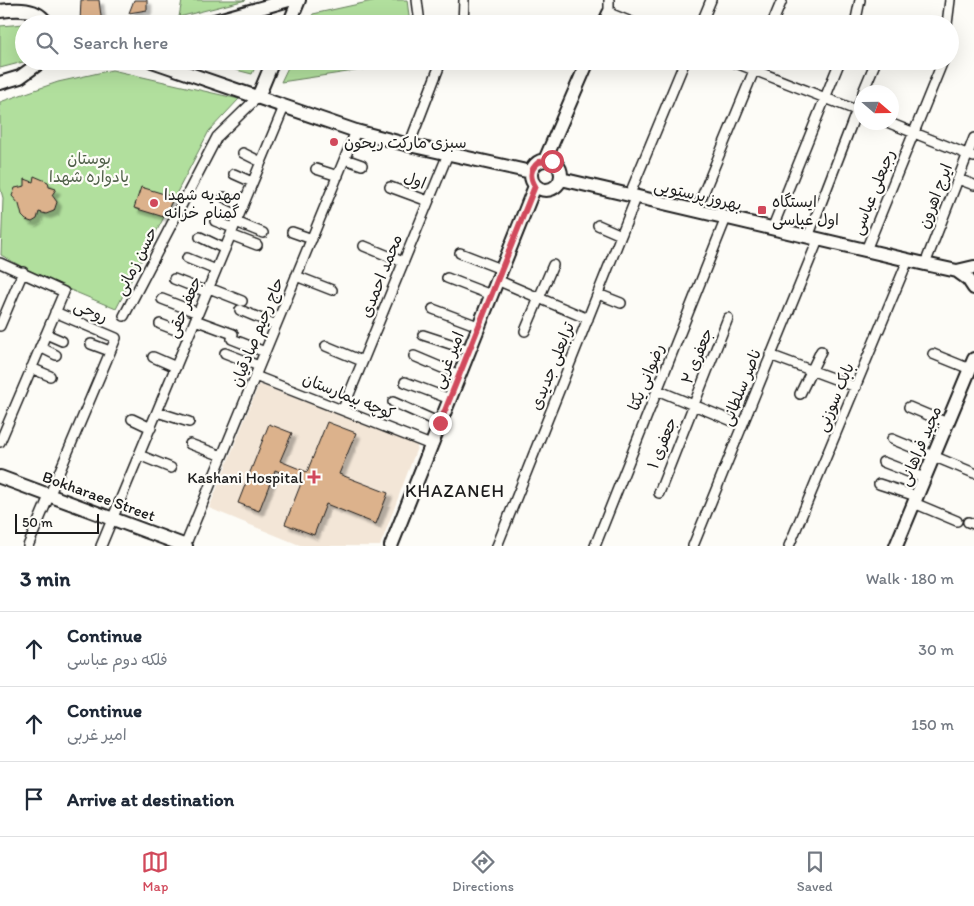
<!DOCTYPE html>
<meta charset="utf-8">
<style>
:root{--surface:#fff;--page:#f2f2f3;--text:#1f2937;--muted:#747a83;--line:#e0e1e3;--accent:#d1495b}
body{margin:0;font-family:Itim,"Playpen Sans Arabic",sans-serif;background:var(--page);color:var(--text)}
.compass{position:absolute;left:854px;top:85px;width:45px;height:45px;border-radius:50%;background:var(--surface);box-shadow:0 5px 20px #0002;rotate:110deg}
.scale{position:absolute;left:15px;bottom:12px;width:84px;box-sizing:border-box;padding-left:5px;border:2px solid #1c1c1c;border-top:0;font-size:14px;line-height:18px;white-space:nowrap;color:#1c1c1c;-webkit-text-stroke:4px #fdfcf7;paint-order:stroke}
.stop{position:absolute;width:15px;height:15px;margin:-11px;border:4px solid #d1495b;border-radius:50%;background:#fff}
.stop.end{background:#d1495b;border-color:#fff;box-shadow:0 1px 5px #0008}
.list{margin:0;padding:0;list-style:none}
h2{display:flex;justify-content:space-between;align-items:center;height:65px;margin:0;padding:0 20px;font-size:21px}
h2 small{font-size:16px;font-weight:400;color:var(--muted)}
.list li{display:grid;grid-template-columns:32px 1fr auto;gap:15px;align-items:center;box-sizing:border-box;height:75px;padding:0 20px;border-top:1px solid var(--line)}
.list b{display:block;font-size:19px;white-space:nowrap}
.list p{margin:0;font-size:16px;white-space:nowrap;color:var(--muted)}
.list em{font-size:16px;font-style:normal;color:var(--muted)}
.icon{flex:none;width:28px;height:28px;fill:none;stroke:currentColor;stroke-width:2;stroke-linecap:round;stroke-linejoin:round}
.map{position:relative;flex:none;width:974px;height:546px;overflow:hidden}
.search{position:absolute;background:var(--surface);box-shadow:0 5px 20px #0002;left:15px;right:15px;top:15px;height:55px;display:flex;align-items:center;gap:12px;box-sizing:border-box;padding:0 18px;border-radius:28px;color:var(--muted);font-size:19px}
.sheet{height:290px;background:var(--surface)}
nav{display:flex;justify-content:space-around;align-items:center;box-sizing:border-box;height:70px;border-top:1px solid var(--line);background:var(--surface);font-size:14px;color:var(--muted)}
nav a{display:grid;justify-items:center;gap:2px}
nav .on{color:var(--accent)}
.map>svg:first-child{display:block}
.built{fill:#f3e6d7}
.green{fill:#b1df9d;stroke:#667e5c}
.building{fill:#dcb28c;stroke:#1c1c1c;filter:url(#shadow)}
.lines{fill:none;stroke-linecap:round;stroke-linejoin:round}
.street-casing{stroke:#1c1c1c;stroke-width:12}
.secondary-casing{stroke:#1c1c1c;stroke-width:16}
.street{stroke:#fdfcf7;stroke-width:9}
.secondary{stroke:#fdfcf7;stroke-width:12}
.route{stroke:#d1495b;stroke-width:6}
.poi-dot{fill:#d1495b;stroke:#fdfcf7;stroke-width:2}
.labels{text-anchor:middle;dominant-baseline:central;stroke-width:4.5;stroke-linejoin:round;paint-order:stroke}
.poi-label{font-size:16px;fill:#1c1c1c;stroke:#fdfcf7;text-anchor:start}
.park-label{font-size:16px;fill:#506049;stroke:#fdfcf7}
.street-label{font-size:16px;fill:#1c1c1c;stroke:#fdfcf7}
.neighbourhood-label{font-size:18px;letter-spacing:1px;fill:#1c1c1c;stroke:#fdfcf7}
</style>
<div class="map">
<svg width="974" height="546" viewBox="0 0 974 546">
<defs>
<filter id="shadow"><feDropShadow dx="4.5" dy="4.5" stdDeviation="1" flood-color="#0004"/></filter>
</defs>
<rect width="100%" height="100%" fill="#fdfcf7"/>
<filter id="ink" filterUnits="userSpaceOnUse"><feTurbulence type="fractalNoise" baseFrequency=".02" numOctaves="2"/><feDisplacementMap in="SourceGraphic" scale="10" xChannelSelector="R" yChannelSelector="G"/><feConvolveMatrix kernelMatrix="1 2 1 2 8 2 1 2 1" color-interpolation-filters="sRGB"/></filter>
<g filter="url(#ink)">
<path class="built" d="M259 384 418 445 380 546H302L209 508Z"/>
<path class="green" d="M182 0H246L179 17Z
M377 0H407L410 24H308L313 14Z
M24 24V61H27L0 68V26Z
M201 61H258L252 74Z
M291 61H414V62L281 82Z
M112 70 239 99 209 131 116 309 42 278 1 255 3 198 0 187V102L58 82Z"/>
<path class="building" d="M81 0H99L102 24 80 21Z
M134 0H147V10L129 13Z
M34 176 48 182 49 187 56 189 52 195 57 202 54 211 46 214 39 212 37 219 32 222 26 220 22 216 19 204 12 196 15 188 25 186V179L33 182Z
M141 187 174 197 164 217 134 208Z
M327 422 356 433 339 474 388 493 376 524 326 504 314 535 285 524 302 481 275 470 259 511 238 503 269 424 292 433 280 461 307 472Z"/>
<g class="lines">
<g class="street-casing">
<path id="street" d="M417 0 420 24
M609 0V13L636 24
M463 24 464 0
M701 24 711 0
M772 24 782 0
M855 24 860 0
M947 24 950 0
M425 61V62
M731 61 861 112
M863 92 876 61
M887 122 974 157
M409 145 441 62
M243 153 261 162
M345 159 362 165
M316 169 338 176
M234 174 252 182
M958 179 974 185
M390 187 428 201
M629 196 685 61
M224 197 243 206
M696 211 758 61
M215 221 233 228
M236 222 263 233
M598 225 621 235
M772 229 840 61
M292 232 312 239
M231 235 257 245
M200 237 225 249
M808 237 862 97
M364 246 403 262
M866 250 943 61
M460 253 501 269
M187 258 216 270
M0 263 64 292 0 442
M925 264 974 138
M296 276 332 290
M447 278 491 295
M174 279 207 292
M497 280 588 319
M209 288 242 301
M598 294 621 303
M162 299 198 313
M433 309 478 326
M240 310 276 325
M124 316 217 137 258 97
M195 320 233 334
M160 324 189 335
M0 326 23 272
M525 331 553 265
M46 334 62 341
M423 335 469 350
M232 339 265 352
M91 344 110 351
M326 346 362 361
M40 347 56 355
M225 353 259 366
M933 354 970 369
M770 355 856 387
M414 356 459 375
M153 357 176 367
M31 368 50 376
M255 376 431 445
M405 382 450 399
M657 390 742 425
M800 394 821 351
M393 402 440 423
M909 407 947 423
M343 409 448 154
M157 412 189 422
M132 419 151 428
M892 439 974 473
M190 444 222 456
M139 455 171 468
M883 462 924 478
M879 484 916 496
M659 493 728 318
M914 503 957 521
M968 522 974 524
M28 546 116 338 55 312
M101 546 284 107
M185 546 356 131
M497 546 636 198
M595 546 726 218
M693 546 818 240
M789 546 908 260"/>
</g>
<g class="secondary-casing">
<path id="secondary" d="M0 11C16 9 38 7 47 24
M204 24 289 0
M289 24 299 0
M604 24 609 13
M152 61 356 131 409 145 531 172
M0 83 20 77 42 61
M258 97 273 61
M531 175a15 15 0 1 1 30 0a15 15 0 1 1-30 0Z
M545 160 588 61
M561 179 925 264 957 271 974 267
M957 271 968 279 974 288
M0 477 186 546
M391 546 535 186
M896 546 974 359"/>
</g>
<use href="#street" class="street"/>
<use href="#secondary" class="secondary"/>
</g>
</g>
<g class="lines" filter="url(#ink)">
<path class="route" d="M440 423 535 186C529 176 530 169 539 162L552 161"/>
</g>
<g class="poi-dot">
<circle cx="334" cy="142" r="5"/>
<circle cx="154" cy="203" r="5"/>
<rect x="757" y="205" width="10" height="10" rx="2.5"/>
<path d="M311.5 469.5h5v5h5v5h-5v5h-5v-5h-5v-5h5z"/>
</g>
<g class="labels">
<g class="poi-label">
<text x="344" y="142">سبزی مارکت ریحون</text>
<text x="164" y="194">مهدیه شهدا<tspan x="164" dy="18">گمنام خزانه</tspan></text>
<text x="772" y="201">ایستگاه<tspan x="772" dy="18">اول عباسی</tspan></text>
<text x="303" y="477" text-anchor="end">Kashani Hospital</text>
</g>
<g class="park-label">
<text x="89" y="158">بوستان<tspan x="89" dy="18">یادواره شهدا</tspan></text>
</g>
<g class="street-label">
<text transform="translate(415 180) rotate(21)">اول</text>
<text transform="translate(873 192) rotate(-68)">رجبعلی عباسی</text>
<text transform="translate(698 195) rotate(13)">بهروز پرستویی</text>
<text transform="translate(935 196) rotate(-69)">ایرج اهرون</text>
<text transform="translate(136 261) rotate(-63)">حسن زمانی</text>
<text transform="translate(381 276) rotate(-68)">محمد احمدی</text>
<text transform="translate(184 307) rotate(-67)">جعفر حقی</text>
<text transform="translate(91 311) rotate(23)">روحی</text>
<text transform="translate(257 332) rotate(-68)">حاج رحیم صادقیان</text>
<text transform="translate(697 356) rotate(-68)">جعفری ۲</text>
<text transform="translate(448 360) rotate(-68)">امیر غربی</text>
<text transform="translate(552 366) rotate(-68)">ترابعلی جدیدی</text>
<text transform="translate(646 377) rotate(-68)">رضوانی یکتا</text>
<text transform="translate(741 387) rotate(-68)">ناصر سلطانی</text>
<text transform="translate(349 396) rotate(22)">کوچه بیمارستان</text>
<text transform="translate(835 397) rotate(-67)">بابک سوزنی</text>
<text transform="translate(662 443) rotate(-68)">جعفری ۱</text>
<text transform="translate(920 446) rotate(-67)">مجید فراهانی</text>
<text transform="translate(99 496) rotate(20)">Bokharaee Street</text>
</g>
<g class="neighbourhood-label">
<text x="455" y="491">KHAZANEH</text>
</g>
</g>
</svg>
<svg class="compass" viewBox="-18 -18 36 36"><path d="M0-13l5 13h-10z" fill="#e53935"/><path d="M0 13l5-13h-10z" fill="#747a83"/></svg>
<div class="scale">50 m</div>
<div class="stop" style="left:552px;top:161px"></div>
<div class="stop end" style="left:440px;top:423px"></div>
<div class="search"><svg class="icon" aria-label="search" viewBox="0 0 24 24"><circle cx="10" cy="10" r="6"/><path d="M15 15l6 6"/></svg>Search here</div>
</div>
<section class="sheet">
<h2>3 min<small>Walk · 180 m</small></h2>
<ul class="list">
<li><svg class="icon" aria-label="ahead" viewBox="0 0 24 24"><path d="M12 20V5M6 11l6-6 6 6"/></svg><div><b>Continue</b><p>فلکه دوم عباسی</p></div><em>30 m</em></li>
<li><svg class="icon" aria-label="ahead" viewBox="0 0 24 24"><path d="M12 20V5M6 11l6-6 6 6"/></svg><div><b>Continue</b><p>امیر غربی</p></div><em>150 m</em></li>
<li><svg class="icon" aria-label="arrive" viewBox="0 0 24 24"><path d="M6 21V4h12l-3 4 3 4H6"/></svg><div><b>Arrive at destination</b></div></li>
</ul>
</section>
<nav>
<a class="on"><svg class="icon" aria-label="map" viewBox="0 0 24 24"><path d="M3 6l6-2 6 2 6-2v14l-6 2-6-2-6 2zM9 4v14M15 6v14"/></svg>Map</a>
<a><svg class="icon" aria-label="directions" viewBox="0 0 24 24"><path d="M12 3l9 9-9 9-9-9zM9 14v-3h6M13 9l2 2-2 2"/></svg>Directions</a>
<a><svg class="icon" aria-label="saved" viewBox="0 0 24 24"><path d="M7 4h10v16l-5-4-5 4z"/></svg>Saved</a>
</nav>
